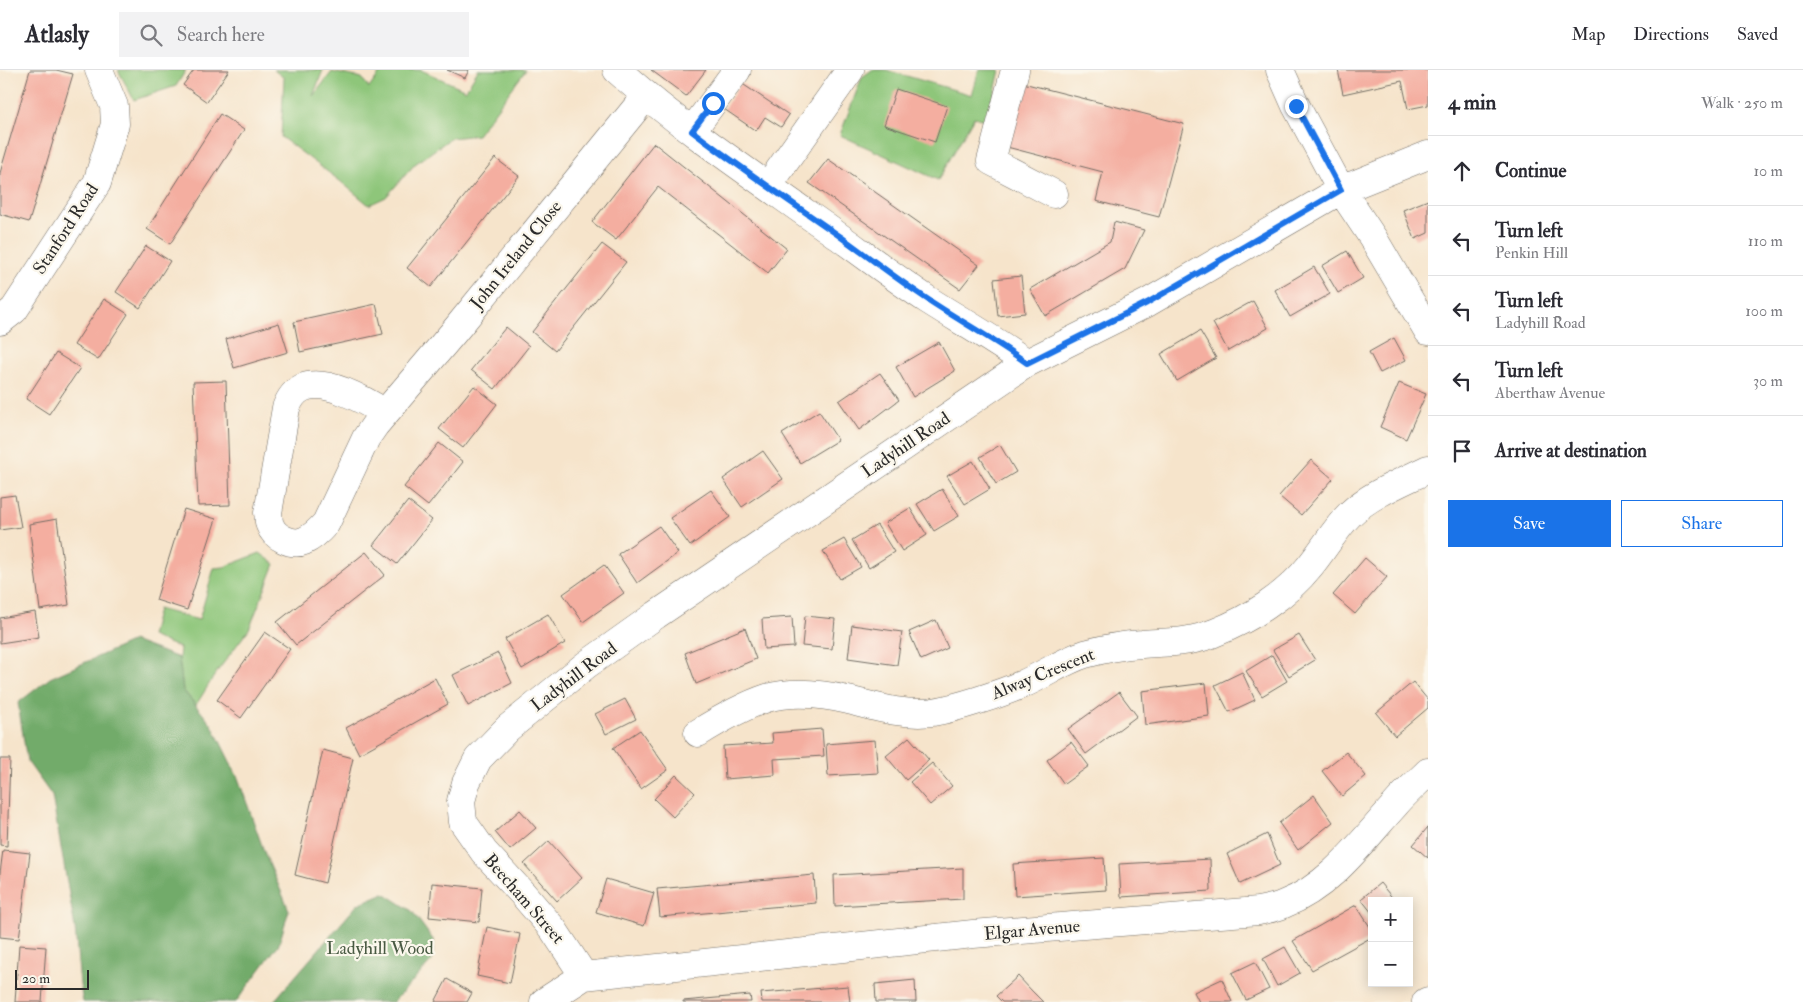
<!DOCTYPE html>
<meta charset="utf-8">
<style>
:root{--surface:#fff;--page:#f2f2f3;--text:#2b2b33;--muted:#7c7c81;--line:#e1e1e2;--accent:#1a73e8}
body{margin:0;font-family:"IM FELL Double Pica",serif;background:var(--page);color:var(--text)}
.controls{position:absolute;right:15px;bottom:15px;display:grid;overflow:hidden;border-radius:0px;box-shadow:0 2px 12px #0003}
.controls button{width:45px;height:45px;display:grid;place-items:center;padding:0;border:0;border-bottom:1px solid var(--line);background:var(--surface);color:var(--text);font:25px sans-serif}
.scale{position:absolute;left:15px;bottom:12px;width:74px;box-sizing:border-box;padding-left:5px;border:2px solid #2b2b2b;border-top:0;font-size:14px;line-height:18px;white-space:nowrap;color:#2b2b2b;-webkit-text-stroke:4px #fbf7ec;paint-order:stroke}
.stop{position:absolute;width:15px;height:15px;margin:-11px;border:4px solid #1a73e8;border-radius:50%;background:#fff}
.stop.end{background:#1a73e8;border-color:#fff;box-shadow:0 1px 5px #0008}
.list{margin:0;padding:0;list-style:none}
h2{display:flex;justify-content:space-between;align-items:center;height:65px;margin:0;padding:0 20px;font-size:21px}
h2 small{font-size:16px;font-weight:400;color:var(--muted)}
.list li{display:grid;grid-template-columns:32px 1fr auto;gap:15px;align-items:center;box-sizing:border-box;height:70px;padding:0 20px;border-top:1px solid var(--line)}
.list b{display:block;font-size:19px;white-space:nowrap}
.list p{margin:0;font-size:16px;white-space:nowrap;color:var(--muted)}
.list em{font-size:16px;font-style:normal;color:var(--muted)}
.actions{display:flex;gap:10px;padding:15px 20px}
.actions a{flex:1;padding:11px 0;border:1px solid var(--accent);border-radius:0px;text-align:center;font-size:18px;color:var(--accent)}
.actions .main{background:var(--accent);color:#fff}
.icon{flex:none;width:28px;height:28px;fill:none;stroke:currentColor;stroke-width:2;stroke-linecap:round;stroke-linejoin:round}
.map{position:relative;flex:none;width:1428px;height:932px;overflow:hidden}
header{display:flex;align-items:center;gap:30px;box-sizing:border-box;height:70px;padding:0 25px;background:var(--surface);border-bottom:1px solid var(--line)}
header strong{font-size:24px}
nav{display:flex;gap:28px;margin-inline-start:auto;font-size:18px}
.search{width:350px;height:45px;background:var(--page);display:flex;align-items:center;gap:12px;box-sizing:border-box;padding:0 18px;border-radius:0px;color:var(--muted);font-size:19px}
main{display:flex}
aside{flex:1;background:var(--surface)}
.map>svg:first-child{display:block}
.green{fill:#8ec67a;stroke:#5c7852}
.forest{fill:#72ab6a;stroke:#4e6b4a}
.building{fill:#f4aea0}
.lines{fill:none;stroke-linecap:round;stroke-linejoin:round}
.minor-casing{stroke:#726c63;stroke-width:29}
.minor{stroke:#fff;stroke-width:28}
.route{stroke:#1a73e8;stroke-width:6}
.labels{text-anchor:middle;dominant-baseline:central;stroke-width:4.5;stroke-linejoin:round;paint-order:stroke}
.street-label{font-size:18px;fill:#2b2b2b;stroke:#fbf7ec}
.park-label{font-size:18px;fill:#495a43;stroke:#fbf7ec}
</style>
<header>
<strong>Atlasly</strong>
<div class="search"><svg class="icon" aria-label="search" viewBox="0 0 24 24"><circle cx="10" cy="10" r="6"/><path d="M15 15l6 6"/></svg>Search here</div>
<nav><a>Map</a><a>Directions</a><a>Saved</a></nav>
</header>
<main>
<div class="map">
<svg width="1428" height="932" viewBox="0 0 1428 932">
<rect width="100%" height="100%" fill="#fbf7ec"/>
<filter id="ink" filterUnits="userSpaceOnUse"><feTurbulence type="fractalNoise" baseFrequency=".02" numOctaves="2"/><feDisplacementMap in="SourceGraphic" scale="10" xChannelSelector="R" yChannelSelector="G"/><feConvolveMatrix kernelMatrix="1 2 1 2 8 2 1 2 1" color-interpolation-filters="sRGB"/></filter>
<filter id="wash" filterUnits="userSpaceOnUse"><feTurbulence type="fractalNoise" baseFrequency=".0096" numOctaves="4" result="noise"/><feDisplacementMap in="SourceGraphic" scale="20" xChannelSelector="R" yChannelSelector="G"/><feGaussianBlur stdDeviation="1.12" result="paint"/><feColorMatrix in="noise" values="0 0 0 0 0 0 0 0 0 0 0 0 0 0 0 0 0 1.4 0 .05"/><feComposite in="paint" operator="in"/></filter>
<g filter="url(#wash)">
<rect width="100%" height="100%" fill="#f6e4cb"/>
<path class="green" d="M118 0H186L176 16 134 30Z
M274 0H323L313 26 332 2 362 8 369 18 382 0H421L466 20 478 0H526L477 65 451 68 415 94 386 127 369 135 340 111 281 67 284 8Z
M872 0H886L972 25 979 0H1000L988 51 974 47 938 110 840 65 862 7Z
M260 483 275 494 249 559 216 603 196 635 183 620 179 588 180 578 151 566 158 539 199 550 214 498 224 497Z"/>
<path class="forest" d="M133 571 179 588 183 620 212 655 238 708 265 784 289 840 279 874 236 932H83L80 915 75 858 52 726 27 691 18 633 50 608Z
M384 823 412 841 434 871 432 891 393 932H273L358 834Z"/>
<g id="blocks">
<path class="building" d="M30 0H56L73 4 29 152 0 144V103Z
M194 0H229L207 32 183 15Z
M447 0H469L465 8Z
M651 0H706L686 26Z
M1338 0H1428V35L1408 39 1402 11 1343 24Z
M1019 12 1184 54 1159 147 1096 131 1103 102 1003 76Z
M741 13 789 45 781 57 765 47 756 61 724 39Z
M896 19 947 36 935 72 884 55Z
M220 44 244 60 170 174 147 159Z
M654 73 787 179 768 203 658 117 616 170 592 152Z
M495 88 519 106 431 217 407 198Z
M828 89 979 195 960 219 809 113Z
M1428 130V163L1415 169 1403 140Z
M1114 152 1144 160 1125 199 1045 246 1030 219 1110 172Z
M602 174 626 192 555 281 532 262Z
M146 176 170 191 140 238 116 222Z
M1347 181 1363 208 1338 223 1322 196Z
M1314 197 1330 224 1290 247 1275 220Z
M1021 206 1025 243 998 246 994 209Z
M104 229 128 244 98 290 74 275Z
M1253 231 1268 258 1228 281 1213 253Z
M376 234 383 264 300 282 294 252Z
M279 253 288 282 234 298 226 269Z
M506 257 529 276 495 319 471 300Z
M1200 261 1216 288 1177 311 1161 284Z
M1394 268 1406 290 1380 303 1369 282Z
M939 272 955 301 913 327 896 297Z
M56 283 80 298 49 344 26 329Z
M880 303 899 330 859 360 839 331Z
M226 311 230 435 198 436 193 312Z
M1399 313 1426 324 1406 369 1380 357Z
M474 316 497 334 463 378 439 359Z
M819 341 838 370 800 393 782 364Z
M439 373 463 392 428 436 404 417Z
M1000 375 1016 402 996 414 980 387Z
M763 381 783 409 742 437 723 409Z
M1311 390 1333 409 1301 445 1279 426Z
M973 391 990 419 965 434 947 406Z
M942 419 959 446 934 461 917 434Z
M711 420 730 447 690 476 670 448Z
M15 425 21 457 0 460V427Z
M408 431 432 450 397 494 373 475Z
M910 438 927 465 902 481 885 453Z
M184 439 216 449 187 540 156 530Z
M57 449 69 535 40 540 29 454Z
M877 455 894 482 869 498 852 470Z
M659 456 678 483 637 513 618 484Z
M844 469 861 497 840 509 823 481Z
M366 482 385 505 296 575 277 552Z
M1365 488 1387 507 1355 544 1333 525Z
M604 495 624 523 583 552 563 524Z
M35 542 39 567 0 573V548Z
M548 544 565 573 522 599 505 569Z
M805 546 835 549 832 579 802 576Z
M792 547 794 577 764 579 762 549Z
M936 550 948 578 921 590 909 562Z
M852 555 902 562 897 595 848 588Z
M745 558 756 589 696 614 685 583Z
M265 562 290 579 241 648 217 630Z
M1299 565 1315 590 1289 606 1273 580Z
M498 583 512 613 468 636 453 605Z
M1272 585 1287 611 1262 626 1246 601Z
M1242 602 1255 630 1229 642 1215 615Z
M435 608 448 634 359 684 346 658Z
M1413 612 1428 630V638L1395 666 1376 643Z
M1206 613 1209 646 1145 655 1142 621Z
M1119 622 1137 646 1086 684 1068 659Z
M625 629 636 649 606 664 595 644Z
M822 659 824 686 774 689 775 705 725 709 723 676 773 673 772 663Z
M640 660 668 700 641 719 613 678Z
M909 667 929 690 906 710 886 686Z
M875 670 878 703 828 706 826 674Z
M1071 672 1089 696 1064 714 1047 690Z
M323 680 353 688 325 813 295 805Z
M1346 682 1366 706 1342 726 1322 701Z
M0 689H10L7 776 0 775Z
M932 693 952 716 930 735 910 712Z
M676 705 695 723 673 747 654 729Z
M1314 725 1333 752 1298 780 1279 753Z
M520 740 536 758 510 780 495 762Z
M1428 757V788L1413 775Z
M1267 764 1280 795 1240 814 1227 784Z
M549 771 582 808 557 831 524 794Z
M3 780 30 783 19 869 0 867V803Z
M1104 788 1106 820 1015 826 1013 794Z
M1210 789 1211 821 1121 827 1119 794Z
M963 798V829L835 836 834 805Z
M814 805 816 833 660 847 657 819Z
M606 809 654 823 644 856 596 842Z
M432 813 482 818 479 852 429 847Z
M1380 813 1395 831H1372V843L1361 829Z
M1356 835 1372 860V867L1312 900 1293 871Z
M487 857 520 864 510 913 477 906Z
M19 875 46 877 42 932H15Z
M1285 877 1300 903 1277 916 1263 889Z
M1255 892 1269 919 1246 930 1232 903Z
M1018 906 1032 921 1043 932H1002L996 926Z
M447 909 472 923 467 932H435Z
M1222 909 1232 932H1199L1194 922Z
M915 910 916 932H876L875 914Z
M848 916 850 932H762L761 923Z
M750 925 751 932H683V931Z"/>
</g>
</g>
<g filter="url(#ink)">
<use href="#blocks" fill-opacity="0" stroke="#726c63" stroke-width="1"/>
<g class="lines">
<g class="minor-casing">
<path id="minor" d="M617 0C676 53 742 98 807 144 848 172 887 203 928 230 961 251 995 270 1027 293
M1015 0 991 91 1054 124
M1280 0 1296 36 1341 120 1373 168 1428 261
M692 61 737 0
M768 116 850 0
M0 251 14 240 97 113 115 54 114 36 99 0
M385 343C366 331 325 307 302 318 294 322 289 330 286 338L268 443C269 446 268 451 270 455 274 467 292 476 304 471 313 467 319 461 326 453L366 368 375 355 453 263 646 26
M698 663C719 650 743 636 767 628 792 621 823 624 848 630 876 637 905 646 933 642 957 638 1000 624 1023 614 1044 605 1063 591 1085 584 1103 579 1123 575 1142 574 1167 572 1190 573 1214 563 1250 549 1286 526 1310 496 1324 479 1335 459 1350 444 1371 424 1402 412 1428 399
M584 906 553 859 522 823 484 782 463 752 461 731 466 713 478 689 508 658 586 595 656 545 1027 293 1147 233 1341 120 1428 85
M544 932 584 906 973 864 1258 841C1267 839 1276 838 1284 834 1331 816 1363 770 1395 735 1405 723 1417 713 1428 702
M1426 932 1428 931"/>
</g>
<use href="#minor" class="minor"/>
</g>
</g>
<g class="lines" filter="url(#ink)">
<path class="route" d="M713 33 692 61C740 98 791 132 841 167 870 188 898 210 927 229 960 251 995 270 1027 293L1147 233 1341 120 1296 36"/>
</g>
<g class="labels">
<g class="street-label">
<text transform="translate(66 159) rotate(-57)">Stanford Road</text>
<text transform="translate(516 185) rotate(-51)">John Ireland Close</text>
<text transform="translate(906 375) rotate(-34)">Ladyhill Road</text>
<text transform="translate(1043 604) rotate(-22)">Alway Crescent</text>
<text transform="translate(574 607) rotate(-37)">Ladyhill Road</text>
<text transform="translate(524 829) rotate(49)">Beecham Street</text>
<text transform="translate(1032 860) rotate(-5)">Elgar Avenue</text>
</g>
<g class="park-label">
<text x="380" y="878">Ladyhill Wood</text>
</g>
</g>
</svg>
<div class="controls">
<button>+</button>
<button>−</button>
</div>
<div class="scale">20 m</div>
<div class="stop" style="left:713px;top:33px"></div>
<div class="stop end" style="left:1296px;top:36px"></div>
</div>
<aside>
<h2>4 min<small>Walk · 250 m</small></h2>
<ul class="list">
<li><svg class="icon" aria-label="ahead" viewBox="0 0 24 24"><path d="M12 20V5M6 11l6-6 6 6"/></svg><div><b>Continue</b></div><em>10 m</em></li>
<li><svg class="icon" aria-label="left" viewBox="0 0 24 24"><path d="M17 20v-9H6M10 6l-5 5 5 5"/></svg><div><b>Turn left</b><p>Penkin Hill</p></div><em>110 m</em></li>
<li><svg class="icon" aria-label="left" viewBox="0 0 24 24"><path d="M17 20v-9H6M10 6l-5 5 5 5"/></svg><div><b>Turn left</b><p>Ladyhill Road</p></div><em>100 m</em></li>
<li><svg class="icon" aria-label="left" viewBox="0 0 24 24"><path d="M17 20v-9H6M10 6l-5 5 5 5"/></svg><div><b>Turn left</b><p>Aberthaw Avenue</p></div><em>30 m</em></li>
<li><svg class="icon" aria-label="arrive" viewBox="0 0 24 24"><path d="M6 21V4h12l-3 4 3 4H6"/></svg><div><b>Arrive at destination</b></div></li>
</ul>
<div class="actions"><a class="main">Save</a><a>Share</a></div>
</aside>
</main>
